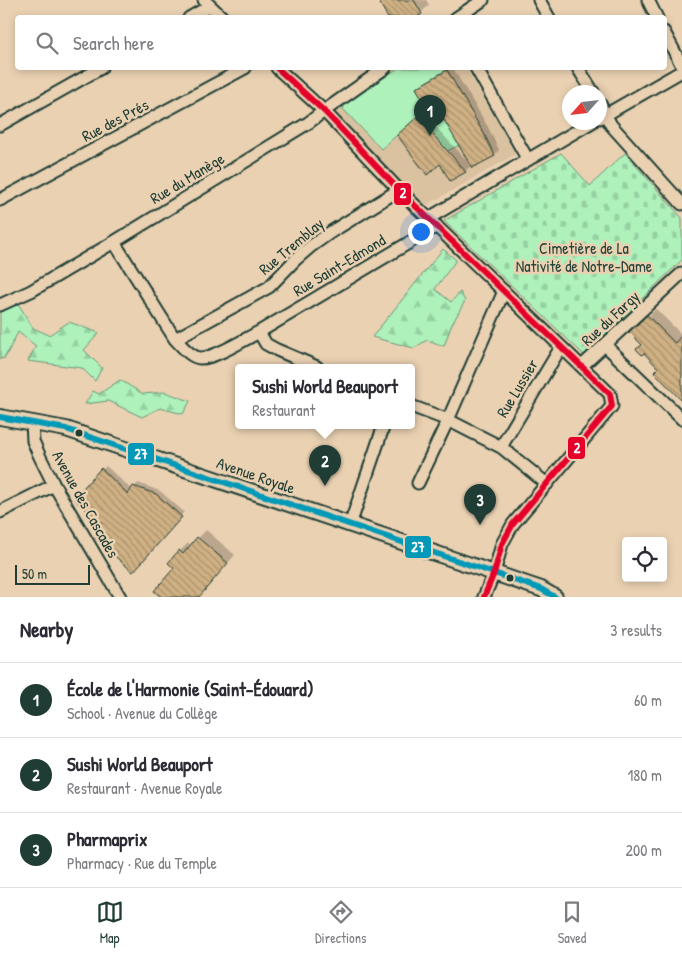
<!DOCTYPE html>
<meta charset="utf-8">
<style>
:root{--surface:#fff;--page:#f2f2f3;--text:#2b2b33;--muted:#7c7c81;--line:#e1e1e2;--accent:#1f3d34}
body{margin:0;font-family:"Patrick Hand",sans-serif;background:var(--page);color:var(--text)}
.controls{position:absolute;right:15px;bottom:15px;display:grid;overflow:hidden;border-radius:5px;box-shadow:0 2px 8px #0003}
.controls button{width:45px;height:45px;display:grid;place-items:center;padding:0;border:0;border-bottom:1px solid var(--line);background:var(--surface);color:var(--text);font:25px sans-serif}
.compass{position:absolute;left:562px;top:85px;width:45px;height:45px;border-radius:50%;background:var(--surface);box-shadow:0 2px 8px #0003;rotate:243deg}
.scale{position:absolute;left:15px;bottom:12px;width:75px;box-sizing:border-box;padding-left:5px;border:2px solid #1f3d34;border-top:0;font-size:14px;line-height:18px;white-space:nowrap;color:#1f3d34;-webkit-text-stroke:4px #ead1b2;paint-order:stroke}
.you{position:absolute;left:420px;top:231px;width:18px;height:18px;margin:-12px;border:4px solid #fff;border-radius:50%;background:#1a73e8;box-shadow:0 0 0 8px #1a73e833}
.badge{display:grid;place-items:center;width:32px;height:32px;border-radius:50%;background:var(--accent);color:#fff;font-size:16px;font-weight:700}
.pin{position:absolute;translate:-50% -41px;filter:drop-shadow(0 1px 2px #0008)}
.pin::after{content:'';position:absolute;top:26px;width:18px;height:15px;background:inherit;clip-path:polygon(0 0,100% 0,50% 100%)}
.popup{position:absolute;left:235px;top:364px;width:180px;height:65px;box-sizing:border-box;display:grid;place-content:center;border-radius:5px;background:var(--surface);filter:drop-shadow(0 1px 4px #0005);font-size:16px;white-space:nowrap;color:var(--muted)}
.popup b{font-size:19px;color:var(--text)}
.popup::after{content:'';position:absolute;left:50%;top:100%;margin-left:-10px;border:10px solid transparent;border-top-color:var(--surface)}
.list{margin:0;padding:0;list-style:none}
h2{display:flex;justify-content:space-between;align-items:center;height:65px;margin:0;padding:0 20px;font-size:21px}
h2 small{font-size:16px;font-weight:400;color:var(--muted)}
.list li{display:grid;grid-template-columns:32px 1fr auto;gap:15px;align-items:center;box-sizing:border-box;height:75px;padding:0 20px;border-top:1px solid var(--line)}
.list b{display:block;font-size:19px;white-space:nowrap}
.list p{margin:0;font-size:16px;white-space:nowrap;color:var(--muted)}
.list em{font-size:16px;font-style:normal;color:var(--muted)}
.icon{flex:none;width:28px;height:28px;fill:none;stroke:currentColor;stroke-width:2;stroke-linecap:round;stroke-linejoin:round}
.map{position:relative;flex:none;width:682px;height:597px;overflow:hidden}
.search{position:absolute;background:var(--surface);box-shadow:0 2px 8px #0003;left:15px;right:15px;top:15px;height:55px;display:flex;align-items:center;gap:12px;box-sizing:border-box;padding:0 18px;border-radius:5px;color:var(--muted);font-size:19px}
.sheet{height:290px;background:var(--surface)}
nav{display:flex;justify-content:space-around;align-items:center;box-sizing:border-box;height:70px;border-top:1px solid var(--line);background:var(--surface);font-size:14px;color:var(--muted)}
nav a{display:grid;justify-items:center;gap:2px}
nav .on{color:var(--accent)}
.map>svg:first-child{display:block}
.built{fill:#dac1a0}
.forest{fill:url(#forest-firs);stroke:#669778}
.cemetery{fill:url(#cemetery-stones);stroke:#669778}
.park{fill:#aef1bb;stroke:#669778}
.shadow{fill:#0003}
.building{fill:url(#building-back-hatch);stroke:#1f3d34}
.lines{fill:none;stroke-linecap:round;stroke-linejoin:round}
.minor-casing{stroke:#1f3d34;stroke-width:15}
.major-casing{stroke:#1f3d34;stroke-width:18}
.minor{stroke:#ead1b2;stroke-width:11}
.major{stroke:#ead1b2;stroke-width:14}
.bus-1-casing{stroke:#ead1b2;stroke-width:10}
.bus-2-casing{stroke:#ead1b2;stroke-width:10}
.bus-1{stroke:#0599b7;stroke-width:6}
.bus-2{stroke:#e4002b;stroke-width:6}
.bus-dot{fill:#1f3d34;stroke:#ead1b2;stroke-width:2}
.labels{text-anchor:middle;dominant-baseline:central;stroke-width:5;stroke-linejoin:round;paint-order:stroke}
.street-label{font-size:16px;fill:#1f3d34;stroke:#ead1b2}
.park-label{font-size:16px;fill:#26463b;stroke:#ead1b2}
.line-badge{stroke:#ead1b2;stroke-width:2}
.badge-label{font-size:14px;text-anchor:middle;font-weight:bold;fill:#fff}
</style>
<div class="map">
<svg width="682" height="597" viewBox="0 0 682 597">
<defs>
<pattern id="forest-firs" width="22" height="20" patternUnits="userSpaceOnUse" patternTransform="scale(1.25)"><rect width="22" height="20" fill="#aef1bb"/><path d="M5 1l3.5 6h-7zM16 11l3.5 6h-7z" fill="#95d0a1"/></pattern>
<pattern id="cemetery-stones" width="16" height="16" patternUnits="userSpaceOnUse" patternTransform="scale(1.25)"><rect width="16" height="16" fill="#aef1bb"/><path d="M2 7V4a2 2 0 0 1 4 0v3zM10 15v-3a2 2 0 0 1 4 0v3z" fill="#95d0a1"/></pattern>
<pattern id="building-back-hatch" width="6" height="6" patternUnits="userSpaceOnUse" patternTransform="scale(1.25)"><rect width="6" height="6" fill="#d0b184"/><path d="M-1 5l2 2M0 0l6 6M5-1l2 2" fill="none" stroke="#a8916d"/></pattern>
</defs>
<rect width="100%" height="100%" fill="#ead1b2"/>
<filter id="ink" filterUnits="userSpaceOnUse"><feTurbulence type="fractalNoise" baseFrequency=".02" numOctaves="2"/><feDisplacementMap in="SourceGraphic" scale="10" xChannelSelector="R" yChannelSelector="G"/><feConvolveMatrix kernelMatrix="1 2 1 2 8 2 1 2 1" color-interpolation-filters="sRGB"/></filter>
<g filter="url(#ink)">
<path class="built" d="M391 68H466L516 154 425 206 336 118 338 106Z"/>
<path class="forest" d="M443 249 456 260 435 289 451 302 460 292 465 301 451 326 444 346 427 340 414 348 372 337Z
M16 300 33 328 49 335 69 322 99 333 84 350 102 368 95 381 82 368 28 361 36 346 18 332 5 358 0 359V306Z
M120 380 143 394 165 392 190 401 183 414 160 408 142 417 108 401 85 404 93 391 99 394Z"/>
<path class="cemetery" d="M561 153 590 186 625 153 682 218V260L584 355 444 221Z"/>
<path class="park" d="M398 68H446L447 70 416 88 444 120 472 139 447 151 397 135 381 149 343 109 346 103Z"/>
<path class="shadow" d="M379 0H426L429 5 421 13Z
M449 68H453L488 127 499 150 494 155 472 165 465 171 450 179 440 163 405 130 423 113 470 164 444 118 418 88 423 83Z
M656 309 682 335V399L643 344 639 325Z
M106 466 132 490 138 483 160 491 184 512 137 567 103 523 78 496Z
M206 530 235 555 198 597H163L175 568 180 551 188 543 191 546Z"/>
<path class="building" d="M378 0H414L422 14 415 18H388Z
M447 70 483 132 495 156 472 168 444 120 437 124 416 88Z
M417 117 453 157 466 172 450 181 440 164 427 175 397 135Z
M647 315 675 343 682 335V401L654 372 658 368 644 353 642 355 636 349 642 345 629 332Z
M101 468 128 494 133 486 156 494 182 517 133 572 109 551H107L96 538 101 531 98 528 102 523 76 501 77 495Z
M197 537 228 563 199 597H161L154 591 174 568 168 563 179 550 183 554Z"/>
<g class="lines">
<g class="minor-casing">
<path id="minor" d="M204 0 223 18
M539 0 549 18
M648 0 657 18
M189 18 210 6
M456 18 483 0
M664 32 682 66
M277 68 324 111 399 190 610 394 612 406 513 524 502 544 494 573 484 597
M476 68 528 160
M578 68 593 92
M600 104 611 125 682 204
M600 118 682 71
M0 125 101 68
M0 200 245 68
M429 218 592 122
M114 242 175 339C182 346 190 357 200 358 214 359 245 339 259 332L266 344 277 350 317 367
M0 305 31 291 114 242 308 123 324 111 385 68
M259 332 437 226
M175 339 269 287 296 259 310 247 331 232 399 190
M605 345 682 419
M582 366 682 273
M411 406 448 420 501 447 547 484
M32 423 33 441 40 457 54 485 120 597
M501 447 561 347
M418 483 448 420 504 291
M0 512 54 485
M350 525 384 425"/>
</g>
<g class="major-casing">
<path id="major" d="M0 417 66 429 494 573 541 589 555 597"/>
</g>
<use href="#minor" class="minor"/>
<use href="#major" class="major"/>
<g class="bus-1-casing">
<path id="bus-1" d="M0 417 66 429 494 573 541 589 555 597"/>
</g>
<g class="bus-2-casing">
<path id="bus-2" d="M277 68 324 111 399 190 610 394 612 406 513 524 502 544 494 573 484 597"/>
</g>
<use href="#bus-1" class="bus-1"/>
<use href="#bus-2" class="bus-2"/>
</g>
</g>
<g class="bus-dot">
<circle cx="79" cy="433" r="4.5"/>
<circle cx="510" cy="578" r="4.5"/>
</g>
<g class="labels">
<g class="street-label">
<text transform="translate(115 120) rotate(-28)">Rue des Prés</text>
<text transform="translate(187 178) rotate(-31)">Rue du Manège</text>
<text transform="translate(291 246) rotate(-40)">Rue Tremblay</text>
<text transform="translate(339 265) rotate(-31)">Rue Saint-Edmond</text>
<text transform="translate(610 318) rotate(-43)">Rue du Fargy</text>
<text transform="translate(517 388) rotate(-59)">Rue Lussier</text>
<text transform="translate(256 475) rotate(19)">Avenue Royale</text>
<text transform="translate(86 504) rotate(61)">Avenue des Cascades</text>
</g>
<g class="park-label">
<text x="584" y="248">Cimetière de La<tspan x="584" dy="18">Nativité de Notre-Dame</tspan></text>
</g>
</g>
<g class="line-badge">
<rect x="393" y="182" width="19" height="24" rx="5" fill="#e4002b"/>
<rect x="567" y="436" width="19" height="24" rx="5" fill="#e4002b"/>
<rect x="127" y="442" width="28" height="24" rx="5" fill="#0599b7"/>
<rect x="404" y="535" width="28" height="24" rx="5" fill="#0599b7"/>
</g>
<g class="badge-label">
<text x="403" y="198">2</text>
<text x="577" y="453">2</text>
<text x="141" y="459">27</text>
<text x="418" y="552">27</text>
</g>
</svg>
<div class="controls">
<button><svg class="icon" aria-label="locate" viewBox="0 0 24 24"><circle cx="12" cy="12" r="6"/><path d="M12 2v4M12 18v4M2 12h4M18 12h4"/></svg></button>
</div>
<svg class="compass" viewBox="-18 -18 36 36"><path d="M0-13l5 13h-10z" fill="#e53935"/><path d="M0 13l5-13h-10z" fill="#7c7c81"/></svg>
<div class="scale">50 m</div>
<div class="you"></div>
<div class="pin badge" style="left:430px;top:136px">1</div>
<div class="pin badge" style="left:325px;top:486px">2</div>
<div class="popup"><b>Sushi World Beauport</b>Restaurant</div>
<div class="pin badge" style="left:480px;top:525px">3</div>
<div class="search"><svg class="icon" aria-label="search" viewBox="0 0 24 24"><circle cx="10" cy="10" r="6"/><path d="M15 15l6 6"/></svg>Search here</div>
</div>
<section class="sheet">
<h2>Nearby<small>3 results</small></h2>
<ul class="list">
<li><span class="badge">1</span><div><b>École de l'Harmonie (Saint-Édouard)</b><p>School · Avenue du Collège</p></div><em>60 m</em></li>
<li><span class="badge">2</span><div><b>Sushi World Beauport</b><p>Restaurant · Avenue Royale</p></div><em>180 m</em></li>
<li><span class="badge">3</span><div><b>Pharmaprix</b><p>Pharmacy · Rue du Temple</p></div><em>200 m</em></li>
</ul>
</section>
<nav>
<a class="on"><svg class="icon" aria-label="map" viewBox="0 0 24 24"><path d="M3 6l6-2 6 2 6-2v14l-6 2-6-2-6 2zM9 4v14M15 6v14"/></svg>Map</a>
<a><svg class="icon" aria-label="directions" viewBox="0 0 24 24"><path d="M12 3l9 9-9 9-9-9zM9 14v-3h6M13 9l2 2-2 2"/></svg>Directions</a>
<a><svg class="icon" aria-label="saved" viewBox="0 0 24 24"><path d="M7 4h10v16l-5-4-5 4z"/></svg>Saved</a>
</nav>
